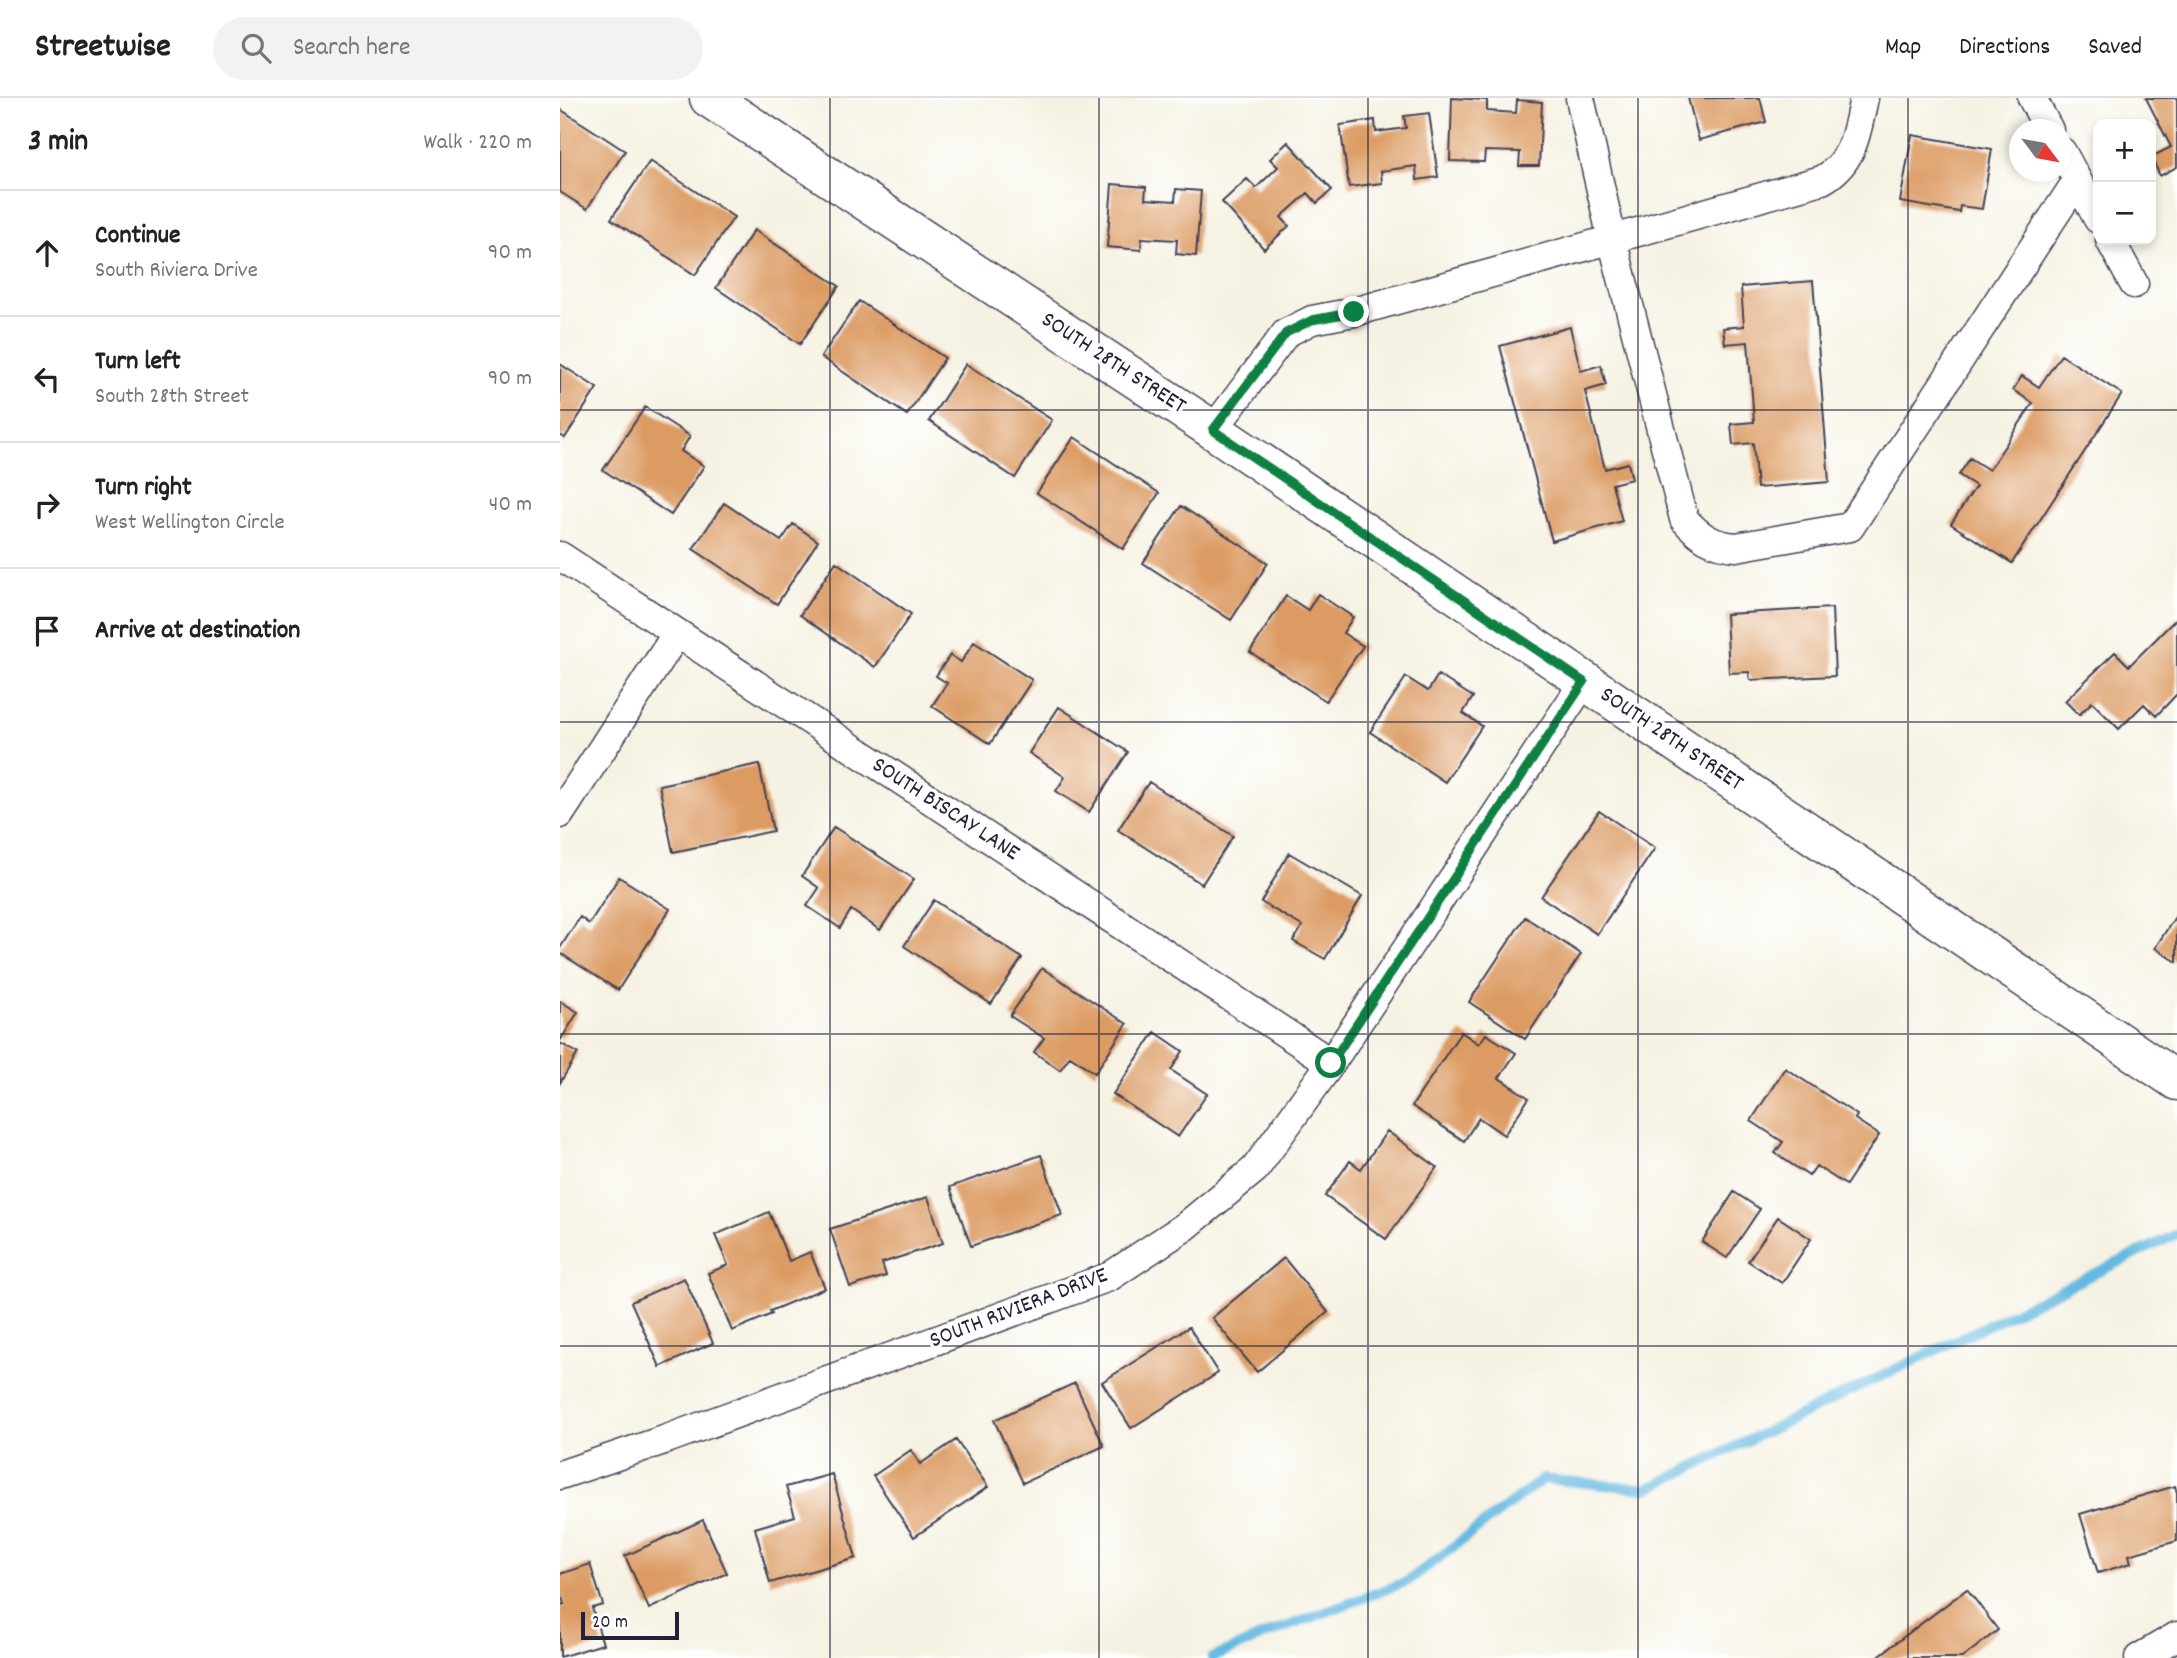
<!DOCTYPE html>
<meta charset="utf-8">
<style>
:root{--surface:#fff;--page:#f2f2f2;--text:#222;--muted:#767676;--line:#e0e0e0}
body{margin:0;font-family:Dekko,sans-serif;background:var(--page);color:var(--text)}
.controls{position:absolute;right:21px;top:21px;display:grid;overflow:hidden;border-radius:14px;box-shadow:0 4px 10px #0003}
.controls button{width:63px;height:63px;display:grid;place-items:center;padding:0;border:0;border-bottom:2px solid var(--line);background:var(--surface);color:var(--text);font:35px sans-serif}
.compass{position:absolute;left:1449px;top:21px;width:63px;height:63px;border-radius:50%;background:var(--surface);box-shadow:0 4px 10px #0003;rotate:122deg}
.scale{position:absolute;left:21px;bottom:18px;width:98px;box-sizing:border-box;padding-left:7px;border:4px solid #22223b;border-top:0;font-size:19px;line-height:24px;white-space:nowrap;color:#22223b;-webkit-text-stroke:5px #fff;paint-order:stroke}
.stop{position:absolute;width:21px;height:21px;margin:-16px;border:5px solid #0b8043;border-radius:50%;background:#fff}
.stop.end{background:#0b8043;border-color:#fff;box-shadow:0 2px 7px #0008}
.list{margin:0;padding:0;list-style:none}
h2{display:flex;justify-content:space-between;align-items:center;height:91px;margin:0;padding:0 28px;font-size:30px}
h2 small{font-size:23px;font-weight:400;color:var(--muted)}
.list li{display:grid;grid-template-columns:46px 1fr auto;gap:21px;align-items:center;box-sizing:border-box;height:126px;padding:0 28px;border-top:2px solid var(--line)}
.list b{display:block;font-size:26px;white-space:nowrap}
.list p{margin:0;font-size:23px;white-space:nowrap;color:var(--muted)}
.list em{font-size:23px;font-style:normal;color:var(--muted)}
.icon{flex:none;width:38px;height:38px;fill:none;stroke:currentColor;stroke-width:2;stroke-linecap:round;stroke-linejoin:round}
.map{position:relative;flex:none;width:1617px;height:1560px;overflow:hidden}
header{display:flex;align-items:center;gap:42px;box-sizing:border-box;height:98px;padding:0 35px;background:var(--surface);border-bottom:2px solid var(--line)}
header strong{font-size:33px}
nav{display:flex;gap:38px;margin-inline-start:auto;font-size:24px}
.search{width:490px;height:63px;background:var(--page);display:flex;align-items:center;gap:18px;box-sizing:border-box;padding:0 24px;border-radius:38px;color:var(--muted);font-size:26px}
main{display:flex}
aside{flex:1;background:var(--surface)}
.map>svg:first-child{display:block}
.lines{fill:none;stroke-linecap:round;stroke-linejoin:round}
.stream{stroke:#65b9e1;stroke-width:10}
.building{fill:#dc9b63}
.street-casing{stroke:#424154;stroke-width:31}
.secondary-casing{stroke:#424154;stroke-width:41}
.street{stroke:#fff;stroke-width:28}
.secondary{stroke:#fff;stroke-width:38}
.route{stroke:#0b8043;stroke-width:9}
.grid{fill:none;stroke:#22223b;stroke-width:2;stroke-opacity:0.55}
.labels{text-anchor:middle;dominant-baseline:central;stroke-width:7;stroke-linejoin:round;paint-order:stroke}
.street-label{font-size:23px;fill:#22223b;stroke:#fff}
</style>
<header>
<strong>Streetwise</strong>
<div class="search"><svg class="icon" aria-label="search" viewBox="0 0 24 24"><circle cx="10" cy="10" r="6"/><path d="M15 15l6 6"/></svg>Search here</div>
<nav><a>Map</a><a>Directions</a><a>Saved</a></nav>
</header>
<main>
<aside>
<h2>3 min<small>Walk · 220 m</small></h2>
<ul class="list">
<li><svg class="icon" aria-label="ahead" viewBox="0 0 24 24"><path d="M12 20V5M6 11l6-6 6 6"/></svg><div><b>Continue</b><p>South Riviera Drive</p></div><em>90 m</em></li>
<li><svg class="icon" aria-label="left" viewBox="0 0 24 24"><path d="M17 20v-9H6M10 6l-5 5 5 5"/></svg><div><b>Turn left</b><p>South 28th Street</p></div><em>90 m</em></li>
<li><svg class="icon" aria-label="right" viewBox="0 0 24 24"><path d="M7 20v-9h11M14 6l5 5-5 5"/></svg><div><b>Turn right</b><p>West Wellington Circle</p></div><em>40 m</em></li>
<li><svg class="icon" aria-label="arrive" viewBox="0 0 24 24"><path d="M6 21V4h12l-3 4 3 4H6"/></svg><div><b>Arrive at destination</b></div></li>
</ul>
</aside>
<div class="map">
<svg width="1617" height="1560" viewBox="0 0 1617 1560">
<rect width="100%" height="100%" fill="#fff"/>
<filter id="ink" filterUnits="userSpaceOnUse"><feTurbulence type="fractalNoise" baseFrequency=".0143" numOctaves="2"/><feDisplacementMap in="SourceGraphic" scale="14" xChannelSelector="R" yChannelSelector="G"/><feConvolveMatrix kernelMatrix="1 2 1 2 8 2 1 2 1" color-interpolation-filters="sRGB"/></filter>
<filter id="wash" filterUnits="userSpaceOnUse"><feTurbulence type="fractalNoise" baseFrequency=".00686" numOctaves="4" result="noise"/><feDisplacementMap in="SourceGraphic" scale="28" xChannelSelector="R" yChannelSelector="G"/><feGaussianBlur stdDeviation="1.57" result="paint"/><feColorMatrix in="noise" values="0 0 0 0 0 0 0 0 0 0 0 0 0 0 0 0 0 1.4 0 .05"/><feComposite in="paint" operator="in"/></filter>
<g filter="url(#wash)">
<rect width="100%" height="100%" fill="#f6f2e3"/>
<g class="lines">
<path class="stream" d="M652 1560 705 1537 848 1483 983 1381 1087 1391 1617 1136"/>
</g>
<g id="blocks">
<path class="building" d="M892 0 927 2V13L956 15 957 2 982 4 979 68H959L960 54 925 53 924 64 890 63Z
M1128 0H1200L1206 24 1139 42Z
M1586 0H1617V69L1600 78 1591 59 1611 49Z
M0 11 65 53 27 111 0 94Z
M869 15 878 79 857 82 856 68 821 73 822 85 789 89 780 27 815 22 816 34 846 30 844 18Z
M1352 37 1432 51 1422 111 1400 108 1399 114 1340 104Z
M728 44 772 92 757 105 748 95 721 119 729 128 704 151 662 104 687 81 696 90 718 69 710 61Z
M90 63 174 119 135 177 51 121Z
M552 86 586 89 585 101 615 103 616 91 641 93 636 158 616 156 617 142 582 140 581 152 547 149Z
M194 132 279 188 240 246 156 190Z
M1253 183 1269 384 1197 390 1193 345 1173 347 1171 326 1194 324 1188 244 1165 246 1163 230 1184 228 1181 189Z
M299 203 385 260 347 317 261 259Z
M1010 229 1021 273 1041 267 1046 287 1025 293 1045 371 1068 365 1072 381 1052 386 1062 423 992 443 940 248Z
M1501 257 1562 296 1452 465 1391 426 1416 388 1399 377 1410 360 1429 372 1473 305 1453 292 1462 278 1479 289Z
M0 266 37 290 5 340 0 337Z
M406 266 492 322 455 380 369 323Z
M85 309 130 338 121 353 144 368 111 417 43 372Z
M514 339 599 395 563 451 477 395Z
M164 405 221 443 233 426 258 443 217 506 133 451Z
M621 408 708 465 671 522 583 465Z
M276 464 351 516 315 569 240 517Z
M758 496 793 519 783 535 803 548 766 603 690 554 726 498 748 512Z
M1272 510 1275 578 1190 582 1189 574 1169 575 1166 516Z
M1617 520V596L1596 618 1584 606 1559 631 1532 604 1519 617 1505 603 1555 554 1569 568Z
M414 544 472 582 430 646 372 608 387 585 376 578 390 557 401 564Z
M878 577 913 599 903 615 922 628 885 684 810 634 846 579 868 593Z
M499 609 568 654 529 714 496 693 505 679 469 655Z
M199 666 213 733 113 754 99 687Z
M589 684 673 738 642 786 558 732Z
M1039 713 1095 750 1037 836 981 799Z
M274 729 354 781 320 832 291 812 280 830 247 808 259 790 242 778Z
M729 755 802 798 765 861 733 843 742 828 701 804Z
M59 779 110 811 58 892 0 855V850L20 819 29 826Z
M374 802 462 860 431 906 344 848Z
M1617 816V864L1595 850Z
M965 819 1021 856 965 941 909 904Z
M482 870 567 926 535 975 510 958 500 972 474 954 484 940 450 918Z
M0 903 18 914 0 943Z
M595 934 623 953 611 972 647 996 618 1039 553 996Z
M901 934 919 946 926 936 956 955 939 980 969 1000 944 1037 919 1020 904 1043 852 1008Z
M0 945 18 955 0 985Z
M1225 970 1297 1017 1295 1021 1319 1037 1286 1087 1256 1068 1249 1078 1215 1055 1223 1044 1191 1023Z
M827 1033 877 1069 826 1141 765 1098 790 1063 801 1071Z
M481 1057 502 1117 411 1148 390 1089Z
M1174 1094 1200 1111 1167 1160 1142 1144Z
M368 1099 383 1145 322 1165 326 1178 290 1189 270 1131Z
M209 1114 229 1163 250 1154 265 1190 210 1213 212 1216 172 1233 148 1175 168 1167 155 1137Z
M1218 1119 1251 1141 1222 1185 1188 1163Z
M724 1160 768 1214 697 1274 652 1220Z
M124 1180 153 1245 100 1269 71 1204Z
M629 1229 658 1275 571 1330 542 1284Z
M515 1285 544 1348 463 1385 434 1322Z
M396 1342 428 1389 354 1439 313 1378 351 1352 360 1366Z
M272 1376 296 1460 210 1485 195 1430 235 1418 226 1389Z
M1615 1388 1617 1395V1443L1569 1457 1571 1465 1538 1475 1520 1416Z
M143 1422 167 1475 89 1511 65 1458Z
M30 1466 43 1507 32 1510 43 1546 0 1559V1507L4 1506 0 1492V1476Z
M1407 1491 1438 1532 1402 1560H1316Z"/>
</g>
</g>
<g filter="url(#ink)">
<use href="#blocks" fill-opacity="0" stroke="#424154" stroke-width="2"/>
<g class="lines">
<g class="street-casing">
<path id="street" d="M1020 0 1052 141 1124 421C1139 438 1152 447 1176 449L1290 429 1517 83
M1472 0 1489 32
M1502 54 1538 121
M1550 142 1574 186
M653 332 726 235 752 222 794 214 1262 82C1294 65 1297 32 1304 0
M0 458 771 965
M0 716 117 535
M0 1377 104 1342 549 1179 626 1128 695 1071 771 965 1024 584
M1579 1560 1617 1538"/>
</g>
<g class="secondary-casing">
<path id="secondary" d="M149 0 653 332 1617 983"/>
</g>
<use href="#street" class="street"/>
<use href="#secondary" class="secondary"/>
</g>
</g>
<g class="lines" filter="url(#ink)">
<path class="route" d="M771 965 1024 584 653 332 726 235 752 222 794 214"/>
</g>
<path class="grid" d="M270 0V1560M539 0V1560M808 0V1560M1078 0V1560M1348 0V1560M0 312H1617M0 624H1617M0 936H1617M0 1248H1617"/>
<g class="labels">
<g class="street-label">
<text transform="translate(553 266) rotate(33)">SOUTH 28TH STREET</text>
<text transform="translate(1111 642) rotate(34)">SOUTH 28TH STREET</text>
<text transform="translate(385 712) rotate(33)">SOUTH BISCAY LANE</text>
<text transform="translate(459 1211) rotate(-21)">SOUTH RIVIERA DRIVE</text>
</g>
</g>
</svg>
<div class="controls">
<button>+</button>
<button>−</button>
</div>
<svg class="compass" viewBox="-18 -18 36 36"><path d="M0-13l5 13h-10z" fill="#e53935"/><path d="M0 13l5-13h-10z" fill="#767676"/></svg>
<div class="scale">20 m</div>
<div class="stop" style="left:771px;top:965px"></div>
<div class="stop end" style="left:794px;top:214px"></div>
</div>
</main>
